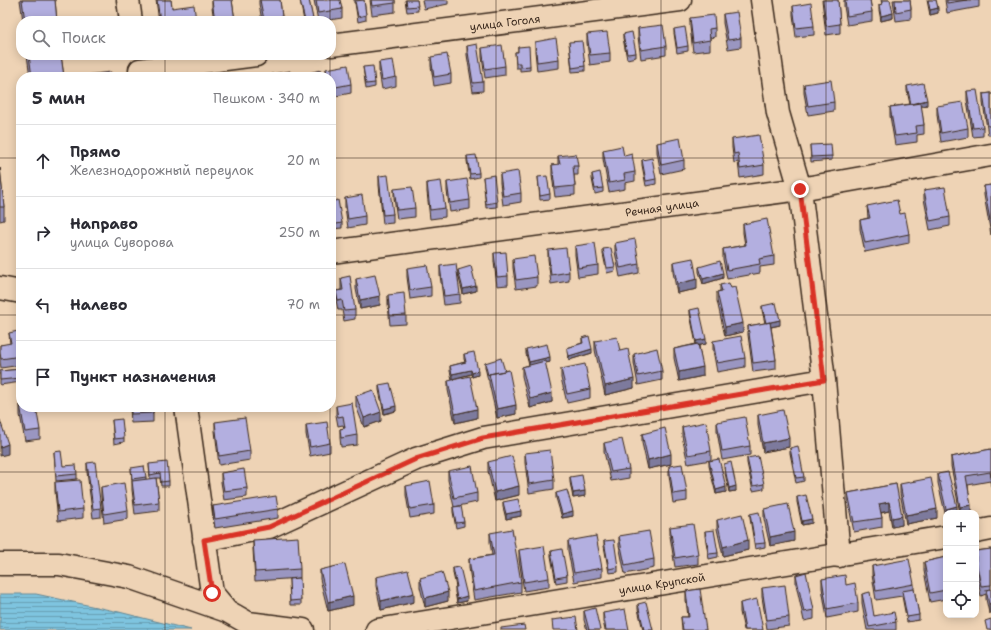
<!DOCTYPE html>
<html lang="ru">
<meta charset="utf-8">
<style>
:root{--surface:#fff;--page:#f2f2f3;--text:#2b2b33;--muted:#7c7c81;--line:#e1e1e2}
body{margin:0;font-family:"Shantell Sans",sans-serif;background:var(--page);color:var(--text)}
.controls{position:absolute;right:12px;bottom:12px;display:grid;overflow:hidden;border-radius:8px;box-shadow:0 2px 10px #0003}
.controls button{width:36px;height:36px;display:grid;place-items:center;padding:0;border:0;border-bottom:1px solid var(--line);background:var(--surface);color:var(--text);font:20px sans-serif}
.stop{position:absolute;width:12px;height:12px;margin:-9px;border:3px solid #d93025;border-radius:50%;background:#fff}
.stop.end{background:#d93025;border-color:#fff;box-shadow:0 1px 4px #0008}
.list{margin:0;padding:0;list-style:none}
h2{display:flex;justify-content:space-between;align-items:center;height:52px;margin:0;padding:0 16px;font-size:17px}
h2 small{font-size:13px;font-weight:400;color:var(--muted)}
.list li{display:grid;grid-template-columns:26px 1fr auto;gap:12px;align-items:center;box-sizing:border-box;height:72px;padding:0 16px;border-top:1px solid var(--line)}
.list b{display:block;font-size:15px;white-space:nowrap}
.list p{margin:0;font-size:13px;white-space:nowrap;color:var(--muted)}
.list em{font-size:13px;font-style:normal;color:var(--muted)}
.icon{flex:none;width:22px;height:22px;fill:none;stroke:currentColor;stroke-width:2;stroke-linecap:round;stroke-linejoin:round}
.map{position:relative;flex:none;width:991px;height:630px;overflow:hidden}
.search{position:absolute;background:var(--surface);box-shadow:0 2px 10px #0003;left:16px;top:16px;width:320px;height:44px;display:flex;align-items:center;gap:10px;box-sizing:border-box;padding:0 14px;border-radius:16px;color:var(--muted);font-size:15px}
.panel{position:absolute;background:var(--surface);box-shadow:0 2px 10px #0003;left:16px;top:72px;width:320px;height:340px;border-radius:16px}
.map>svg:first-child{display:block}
.water{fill:url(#water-rules);stroke:#638692}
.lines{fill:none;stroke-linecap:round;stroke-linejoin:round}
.minor-casing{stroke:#3b2a1e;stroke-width:25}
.minor{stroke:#eed3b5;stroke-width:22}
.wall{fill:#9a96c1;stroke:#3b2a1e}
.shaded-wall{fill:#7d7a9d;stroke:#3b2a1e}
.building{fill:#b3afe0;stroke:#3b2a1e}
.route{stroke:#d93025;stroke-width:5}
.grid{fill:none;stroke:#3b2a1e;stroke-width:1;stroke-opacity:0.55}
.labels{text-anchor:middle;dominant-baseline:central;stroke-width:3;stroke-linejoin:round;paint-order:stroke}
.street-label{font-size:11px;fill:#3b2a1e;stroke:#eed3b5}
</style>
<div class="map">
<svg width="991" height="630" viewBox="0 0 991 630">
<defs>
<pattern id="water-rules" width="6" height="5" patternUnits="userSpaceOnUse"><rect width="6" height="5" fill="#7ec4df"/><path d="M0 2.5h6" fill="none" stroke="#689fb4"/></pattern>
</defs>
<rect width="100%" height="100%" fill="#eed3b5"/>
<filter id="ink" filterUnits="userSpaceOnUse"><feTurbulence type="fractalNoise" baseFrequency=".025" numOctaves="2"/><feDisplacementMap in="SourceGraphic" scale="8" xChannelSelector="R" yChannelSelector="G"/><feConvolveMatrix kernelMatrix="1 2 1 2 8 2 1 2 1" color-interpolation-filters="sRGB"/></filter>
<g filter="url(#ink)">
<path class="water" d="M0 594H36L119 612 191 630H0Z"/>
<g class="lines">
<g class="minor-casing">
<path id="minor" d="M128 0 131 21
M762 0 778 113 800 189 824 380 839 556
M331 45 680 0
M140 70 256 55
M331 252 800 189 991 155
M0 288 21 292
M186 407 212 593 227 611 248 623 303 630
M976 532 991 529
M204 540 269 527 416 459 483 438 824 380
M0 564H59L129 577 227 611
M377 630 946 537"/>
</g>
<use href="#minor" class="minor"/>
</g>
<path class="wall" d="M20 0H55L57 21H23Z
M156 0H171L172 8 196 21H159Z
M212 0H232L235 21H214L212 7Z
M259 0H280L282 17V21H262L259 4Z
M300 0H309L313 21H304Z
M314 0H340L342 9V18L323 21H318Z
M354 0H364L366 15V20L358 22 355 3H354Z
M370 0H395V12L372 15Z
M405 0H417L418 11 407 12Z
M422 0H448V4L424 9Z
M822 0H838L840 24V33L826 35Z
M844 0H870L872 12V21L847 25 844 6Z
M881 0H890L893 18 881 21 879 10V5L882 4Z
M893 0H910L911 9V19L896 21Z
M927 0H936L938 13 930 15Z
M945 0H979V7L947 13Z
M793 6 814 26V35L796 37 793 15Z
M723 14 741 38V47L728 49 723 23Z
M690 18 715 28V37L710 38V50L693 52 690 27Z
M638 28 666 46V55L641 59 638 37Z
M674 29 688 46V51L677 53 674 33Z
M587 34 610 53V62L590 65 587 43Z
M623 34 636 53V57L627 59 623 38Z
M535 42 559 59V68L537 71 535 51Z
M569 42 585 66V71L572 72Z
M467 46 483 82V91L473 92 467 55Z
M518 47 530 66V70L520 71V68H516L515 52H518Z
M482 48 505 66V75L485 78 482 57Z
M27 55H61L64 77H30Z
M431 57 451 74V83L434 86 431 66Z
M379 62 396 77V86L382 89 379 71Z
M363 67 375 83V87L366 89Z
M326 69 351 84V93L331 97V77H326Z
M804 84 834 102V111L808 115 804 93Z
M907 86 927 105 921 106 924 125V134L917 135V142L895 145 890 116V107L910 104 907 91Z
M967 91 983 127V136L973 137 967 100Z
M991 93V135H988L983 103V94Z
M937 106 968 128V137L941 142 937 115Z
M732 139 764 165V174L740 178 738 162 734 163 732 148Z
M657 143 684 160V169L661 174 657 152Z
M810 145 832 156V160L811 162Z
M603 150 624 156 635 172V181L625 183V189L609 192 603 159Z
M467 156 479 173V177L470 179 467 161Z
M558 156 578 166V175H574L575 186V195L555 197 552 175V165H558Z
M642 160 656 179V184L646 186 642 165Z
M0 168 4 207V220L0 221Z
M500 174 521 193V202L503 205 500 183Z
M592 174 603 188V192L595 194 592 179Z
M379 176 393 214V223L383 224 379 185Z
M483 177 497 202V207L486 208Z
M538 177 550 194V199L540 200Z
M447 182 470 200V209L450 212 447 191Z
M427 183 445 208V217L430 219 427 192Z
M991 185V235L984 195V186Z
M394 189 415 208V217L397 219 394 198Z
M924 190 950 217V226L930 230 924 199Z
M345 198 365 216V225L348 228 345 207Z
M331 202 342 223V228L331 229Z
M867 206 900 214 909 234V243L865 252 860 229V220L868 218Z
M743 224 774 256V265L760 267V273L727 279 723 259V249L745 245 743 233Z
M615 243 639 264V273L620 277 615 252Z
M575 246 598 265V274L578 277 575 255Z
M603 249 615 267V271L607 273 603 254Z
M548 250 569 272V281L551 284 548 259Z
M494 253 508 276V285L497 286 494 262Z
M513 259 537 277V286L516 289 513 268Z
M673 262 697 289 677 293 673 272Z
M440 266 460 294V303L444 305 440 275Z
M699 267 723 278 703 284 699 272Z
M407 268 431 287V296L410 299 407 277Z
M458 270 476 291 463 294 458 274Z
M341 278 355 310V319L344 321 342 310H338L336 300V291L341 290Z
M356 279 380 305 360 309 356 289Z
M720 285 731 288 743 332 725 336 717 301V292L720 291Z
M388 295 406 315V324L390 325 388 304Z
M762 306 780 325 771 327 776 360V369L753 372 748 335V326L765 323 762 310Z
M690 310 706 344 699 345 703 376 679 381 674 358V349L696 344 690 314Z
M9 333 21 349V365L1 368 0 362V345L10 344Z
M582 338 592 353 569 360 567 352V348L582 343Z
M595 341 620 351 634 388 605 395 595 350Z
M713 341 745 358V367L717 372 713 350Z
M526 349 550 362 545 363 552 402 530 408 522 376V367L529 365 526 354Z
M464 354 478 375 472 377 471 374 452 379 450 371V366L465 362 464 359Z
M634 354 662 371V380L638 385 634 363Z
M485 363 516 414 497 418 489 383V380H488L485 367Z
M21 369V382L0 385V371Z
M561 369 590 389V398L567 403 561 378Z
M448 381 477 418 455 423 448 390Z
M379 385 396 411 384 414 379 390Z
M356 396 381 421 364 427 356 406Z
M20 405 40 430V439L25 441 20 415Z
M336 406 357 435V445L341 447 340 438V429L344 428 343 425 338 426 336 415Z
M130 407H153V422L131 423Z
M758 415 789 447 763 452 758 425Z
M112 420 124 438V442L114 444Z
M215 422 250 451V460L219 465 215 431Z
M717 422 750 446V455L722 460 717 431Z
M306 425 330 443V452L310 456 306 434Z
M682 427 711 451V460L688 464 682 436Z
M642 434 671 464 648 469 642 443Z
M604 443 629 469V478L611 481 604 452Z
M790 448 804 477V481L796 483 790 453Z
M991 449V486L990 481 968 485 971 513H960L951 466V457Z
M54 452 63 466 77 474V479L56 481Z
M525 453 554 480V489L529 493 525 463Z
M747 458 764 484V489L753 491 747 463Z
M709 461 726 492 716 494 709 466Z
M488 462 519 495 495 501 488 471Z
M87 463 101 508V517L93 518 87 472Z
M149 464 169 481V486H161L160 478H156L159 502V511L135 514 132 490V481L131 468 146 477V480L150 479Z
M724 464 736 491 729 492 724 468Z
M669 466 687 492V501L673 503 669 475Z
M448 471 477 493V502L454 507 448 480Z
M221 473 247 488V497L224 500 221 482Z
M938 474 957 513H946V517L938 483Z
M570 477 585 496 573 498 570 482Z
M55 482 83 509V518L58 521 55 491Z
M896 484 902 525 892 527 889 511 881 513 882 518V527L854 532 848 502V493Z
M900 484 937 518 906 524 900 493Z
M406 486 434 505V514L410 518 406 495Z
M101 487 128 510V519L104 523 101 496Z
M556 493 573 516 562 518 556 498Z
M797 497 812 523 802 525 797 502Z
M503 502 521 516 506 519 503 507Z
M213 506 278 509V518L215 528 213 515Z
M453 507 464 522V526L456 528 453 512Z
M764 509 794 541 770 546 764 519Z
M750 514 765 543V547L755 549 750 518Z
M717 520 748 550 723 556 717 529Z
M670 527 698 554V564L675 567 670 536Z
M705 531 718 553V557L709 559 705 536Z
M490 533 521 582V592L474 600 469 568V559L492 555 490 542Z
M619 536 654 559V568L625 574 619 545Z
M253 540 300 569V578L255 581 253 549Z
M568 541 602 568V577L574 582 568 551Z
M604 541 618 567V572L609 573 604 546Z
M991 549V613H989L986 599V594L981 596 976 570V551Z
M519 550 549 578V587L524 591 519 559Z
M551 551 567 576V581L556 583 551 556Z
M946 557V599L930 602 924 571V562Z
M872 566 914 584V589L919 615V620L907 622 902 596 876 600 872 575Z
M453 568 467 601 457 603 455 592V587H456L453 573Z
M320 570 353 605 328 611 320 579Z
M796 575 814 610V619L804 621 796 584Z
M376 577 414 602 381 610 376 586Z
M420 578 448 601 425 607 420 587Z
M289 579 301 600V605H290Z
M822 579 846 585 858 603V612L827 618 822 588Z
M762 588 789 617V626L767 629 762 597Z
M686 591 706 630H682L681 617H688L686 600Z
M862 594 874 616 896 622V630H867L862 603Z
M740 603 763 630H744L740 612Z
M638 604 653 630H643L638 609Z
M584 611 600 630H587L584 620Z
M603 613 629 630H605L603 622Z"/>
<path class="shaded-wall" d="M938 8V13L930 15V10Z
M893 13V18L881 21V16Z
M313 19V21H305Z
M927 100V105L911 109V104Z
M723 273V278L703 284V279Z
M697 279V289L677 293V284Z
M476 286V291L463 294V289Z
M380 296V305L360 309V300Z
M780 320V325L766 328V323Z
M743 323V332L725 336V327Z
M706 339V344L696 346V341Z
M592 349V353L569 360V356Z
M550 357V362L529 367V362Z
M703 367V376L679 381V372Z
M471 370V374L452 379V374Z
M478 371V375L472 377V373Z
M634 379V388L605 395V386Z
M552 393V402L530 408V399Z
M516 405V414L497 418V409Z
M396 406V411L384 414V409Z
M477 409V418L455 423V414Z
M381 412V421L364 427V418Z
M789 438V447L763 452V443Z
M8 444V454L0 456V447Z
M671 454V464L648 469V460Z
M519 486V495L495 501V492Z
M736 486V491L729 492V488Z
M726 487V492L716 494V490Z
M585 491V496L573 498V493Z
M889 502V511L879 513V504Z
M971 505V513H960V507Z
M957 506V513H946V509Z
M937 509V518L906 524V515Z
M521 511V516L506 519V514Z
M573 511V516L562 518V514Z
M902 516V525L892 527V518Z
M812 519V523L802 525V521Z
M794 532V541L770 546V537Z
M748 540V550L723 556V547Z
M448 592V601L425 607V598Z
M414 593V602L381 610V601Z
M353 596V605L328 611V602Z
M467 596V601L457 603V599Z
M991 603V613H989V604Z"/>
<path class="building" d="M22 0H55L57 21H25Z
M157 0H171L172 8 194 5 196 21H160Z
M212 0H232L235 21H215Z
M260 0H280L282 17 264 20Z
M300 0H309L313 19 305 21Z
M316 0H340L342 9 318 13Z
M364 0 366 15 358 17 355 1Z
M371 0H395V3L372 6Z
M406 0H417L418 6 407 7Z
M823 0H838L840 24 826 26Z
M845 0H870L872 12 847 16Z
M882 0H890L893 13 881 16 879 5 882 4Z
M895 0H910L911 9 896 12Z
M928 0H936L938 8 930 10Z
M947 0H967L947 3Z
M811 3 814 26 796 28 793 6Z
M737 12 741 38 728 40 723 14Z
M714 15 715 28 709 29 710 40 693 43 690 18Z
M663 25 666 46 641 50 638 28Z
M685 27 688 46 677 48 674 29Z
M607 32 610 53 590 55 587 34Z
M632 32 636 53 627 54 623 34Z
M556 38 559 59 537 62 535 42Z
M582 41 585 66 572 68 569 42Z
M477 44 483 82 473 83 467 46Z
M502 45 505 66 485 69 482 48Z
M529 46 530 66 520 67V63H516L515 52H518V47Z
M447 54 451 74 434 77 431 57Z
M29 55H61L64 77H32Z
M393 60 396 77 382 80 379 62Z
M348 65 351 84 331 88V77H327L326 69Z
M373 66 375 83 366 84 363 67Z
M320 70 321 77H310L309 73Z
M290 71 291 77H273L272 74Z
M111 72V77H69Z
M831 80 834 102 808 106 804 84Z
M923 83 927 100 911 104 907 86Z
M977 90 983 127 973 128 967 91Z
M991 93V126H988L983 94Z
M963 102 968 128 941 133 937 106Z
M921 103 924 125 916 126 917 133 895 136 890 107Z
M759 135 764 165 740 169 738 153 734 154 732 139Z
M680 138 684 160 661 165 657 143Z
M831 144 832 156 811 157 810 145Z
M622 146 624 156 632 154 635 172 624 174 625 180 609 183 603 150Z
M576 154 578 166H573L575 186 555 188 552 165 560 164 558 156Z
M476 155 479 173 470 174 467 156Z
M652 158 656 179 646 181 642 160Z
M0 168 4 207H0Z
M518 171 521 193 503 196 500 174Z
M600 172 603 188 595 189 592 174Z
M388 175 393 214 383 215 379 176Z
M494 175 497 202 486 204 483 177Z
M547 176 550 194 540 196 538 177Z
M467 179 470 200 450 203 447 182Z
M441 181 445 208 430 210 427 183Z
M991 185V226L984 186Z
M412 187 415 208 397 210 394 189Z
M945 187 950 217 930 221 924 190Z
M362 195 365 216 348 219 345 198Z
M338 200 342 223 331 225V202Z
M897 200 900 214 905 213 909 234 865 243 860 220 870 218 867 206Z
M767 219 774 256 759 259 760 264 727 270 723 249 746 245 743 224Z
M635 239 639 264 620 268 615 243Z
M595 243 598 265 578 268 575 246Z
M566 248 569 272 551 275 548 250Z
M611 248 615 267 607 268 603 249Z
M506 252 508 276 497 277 494 253Z
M534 256 537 277 516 280 513 259Z
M693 258 697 279 677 284 673 262Z
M720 261 723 273 703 279 699 267Z
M456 264 460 294 444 296 440 266Z
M427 265 431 287 410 290 407 268Z
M471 266 476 286 463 289 458 270Z
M375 275 380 296 360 300 356 279Z
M350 276 355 310 344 311 342 300 338 301 336 291 343 290 341 278Z
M729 283 731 288 735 287 743 323 725 327 717 292 722 291 720 285Z
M404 293 406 315 390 316 388 295Z
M776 303 780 320 766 323 762 306Z
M699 308 706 339 696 341 690 310Z
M770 322 776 360 753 363 748 326Z
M18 331 21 349V356L1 359 0 353V345L11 343 9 333Z
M589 336 592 349 569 356 567 348 583 343 582 338Z
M741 336 745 358 717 363 713 341Z
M617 337 620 351 628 349 634 379 605 386 595 341Z
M547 344 550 357 529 362 526 349Z
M698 344 703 367 679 372 674 349Z
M657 348 662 371 638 376 634 354Z
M474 352 478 371 472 373 471 370 452 374 450 366 466 362 464 354Z
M501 358 505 371 489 374 488 375 485 363Z
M545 361 552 393 530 399 522 367Z
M585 364 590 389 567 394 561 369Z
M21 369V378L0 380V371Z
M509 370 516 405 497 409 489 374Z
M470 376 477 409 455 414 448 381Z
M390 383 396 406 384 409 379 385Z
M373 390 381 412 364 418 356 396Z
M352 403 357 435 341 438 340 429 345 428 343 416 338 417 336 406Z
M20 405H21V407H36L40 430 25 432Z
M131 407H153V413L131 414Z
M783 410 789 438 763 443 758 415Z
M745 417 750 446 722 451 717 422Z
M245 418 250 451 219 456 215 422Z
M122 419 124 438 114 439 112 420Z
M0 420 8 444 0 447Z
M327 422 330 443 310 447 306 425Z
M706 422 711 451 688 455 682 427Z
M665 428 671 454 648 460 642 434Z
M622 439 629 469 611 472 604 443Z
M798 446 804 477 796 478 790 448Z
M991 449V477L990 472 966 476 971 505 960 507 951 457Z
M550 450 554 480 529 484 525 453Z
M61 451 63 466 76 465 77 474 56 476 54 452Z
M512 456 519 486 495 492 488 462Z
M758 456 764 484 753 486 747 458Z
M719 459 726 487 716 490 709 461Z
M95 462 101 508 93 509 87 463Z
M167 462 169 481 161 482 160 473 150 475 149 464Z
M731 462 736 486 729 488 724 464Z
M682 464 687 492 673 494 669 466Z
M144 466 146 477 132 479 131 468Z
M472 466 477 493 454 498 448 471Z
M244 469 247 488 224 491 221 473Z
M948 472 957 506 946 509 938 474Z
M582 475 585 491 573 493 570 477Z
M156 478 159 502 135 505 132 481Z
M931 478 937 509 906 515 900 484Z
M80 480 83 509 58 512 55 482Z
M430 481 434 505 410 509 406 486Z
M124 483 128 510 104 514 101 487Z
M896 484 902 516 892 518 889 502 879 504 882 518 854 522 848 493Z
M567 490 573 511 562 514 556 493Z
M806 495 812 519 802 521 797 497Z
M276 496 278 509 215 519 213 506Z
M518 499 521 511 506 514 503 502Z
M788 504 794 532 770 537 764 509Z
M461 506 464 522 456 523 453 507Z
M759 512 765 543 755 544 750 514Z
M742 514 748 540 723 547 717 520Z
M693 524 698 554 675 558 670 527Z
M512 529 521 582 474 591 469 559 494 555 490 533Z
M714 530 718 553 709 554 705 531Z
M649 531 654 559 625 565 619 536Z
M596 536 602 568 574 573 568 541Z
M298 537 300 569 255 572 253 540Z
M614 540 618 567 609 569 604 541Z
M544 546 549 578 524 582 519 550Z
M562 549 567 576 556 578 551 551Z
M991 549V585L981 586 976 561V551Z
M946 557V590L930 593 924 562Z
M909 559 914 584 876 591 872 566Z
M345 564 353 596 328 602 320 570Z
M460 567 467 596 457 599 455 587H457L453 568Z
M408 570 414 593 381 601 376 577Z
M442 572 448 592 425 598 420 578Z
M806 572 814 610 804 612 796 575Z
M845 575 846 585 855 583 858 603 827 609 822 579Z
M300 578 301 600 290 601 289 579Z
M785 585 789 617 767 620 762 588Z
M700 589 706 630H683L681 617H689L686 591Z
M914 589 919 615 907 617 902 591Z
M991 589V603L989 604 986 590Z
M870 592 874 616 894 612 896 622 869 627 862 594Z
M757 599 763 630H745L740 603Z
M646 602 653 630H644L638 604Z
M595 608 600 630H589L584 611Z
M625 609 629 630H606L603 613Z
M576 617 578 630H553L552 620Z
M991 619V630H987L985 621Z
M524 625 525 630H501V628Z"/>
</g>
<g class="lines" filter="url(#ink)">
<path class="route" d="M212 593 204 540 269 527 416 459 483 438 824 380 800 189"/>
</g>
<path class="grid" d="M165 0V21M330 0V21M496 0V630M661 0V630M826 0V630M165 55V77M330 55V77M0 158H21M331 158H991M0 315H21M331 315H991M165 407V630M330 407V630M0 472H991"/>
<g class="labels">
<g class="street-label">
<text transform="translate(505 23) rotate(-7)">улица Гоголя</text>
<text transform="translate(662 208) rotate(-8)">Речная улица</text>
<text transform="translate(662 584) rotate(-9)">улица Крупской</text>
</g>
</g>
</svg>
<div class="controls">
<button>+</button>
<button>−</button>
<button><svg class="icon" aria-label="locate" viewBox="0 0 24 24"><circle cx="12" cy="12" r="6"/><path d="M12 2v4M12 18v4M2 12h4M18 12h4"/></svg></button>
</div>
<div class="stop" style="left:212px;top:593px"></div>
<div class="stop end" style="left:800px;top:189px"></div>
<div class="search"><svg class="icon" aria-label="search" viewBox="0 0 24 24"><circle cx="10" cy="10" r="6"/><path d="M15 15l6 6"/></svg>Поиск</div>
<section class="panel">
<h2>5 мин<small>Пешком · 340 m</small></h2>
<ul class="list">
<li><svg class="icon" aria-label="ahead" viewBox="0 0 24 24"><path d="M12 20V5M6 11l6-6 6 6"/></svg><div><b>Прямо</b><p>Железнодорожный переулок</p></div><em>20 m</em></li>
<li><svg class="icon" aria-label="right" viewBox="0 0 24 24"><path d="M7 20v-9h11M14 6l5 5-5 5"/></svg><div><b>Направо</b><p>улица Суворова</p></div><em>250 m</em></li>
<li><svg class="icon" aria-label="left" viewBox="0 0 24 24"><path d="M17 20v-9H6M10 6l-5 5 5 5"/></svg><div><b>Налево</b></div><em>70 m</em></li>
<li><svg class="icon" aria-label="arrive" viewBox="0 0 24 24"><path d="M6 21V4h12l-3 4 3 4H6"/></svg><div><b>Пункт назначения</b></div></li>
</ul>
</section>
</div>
